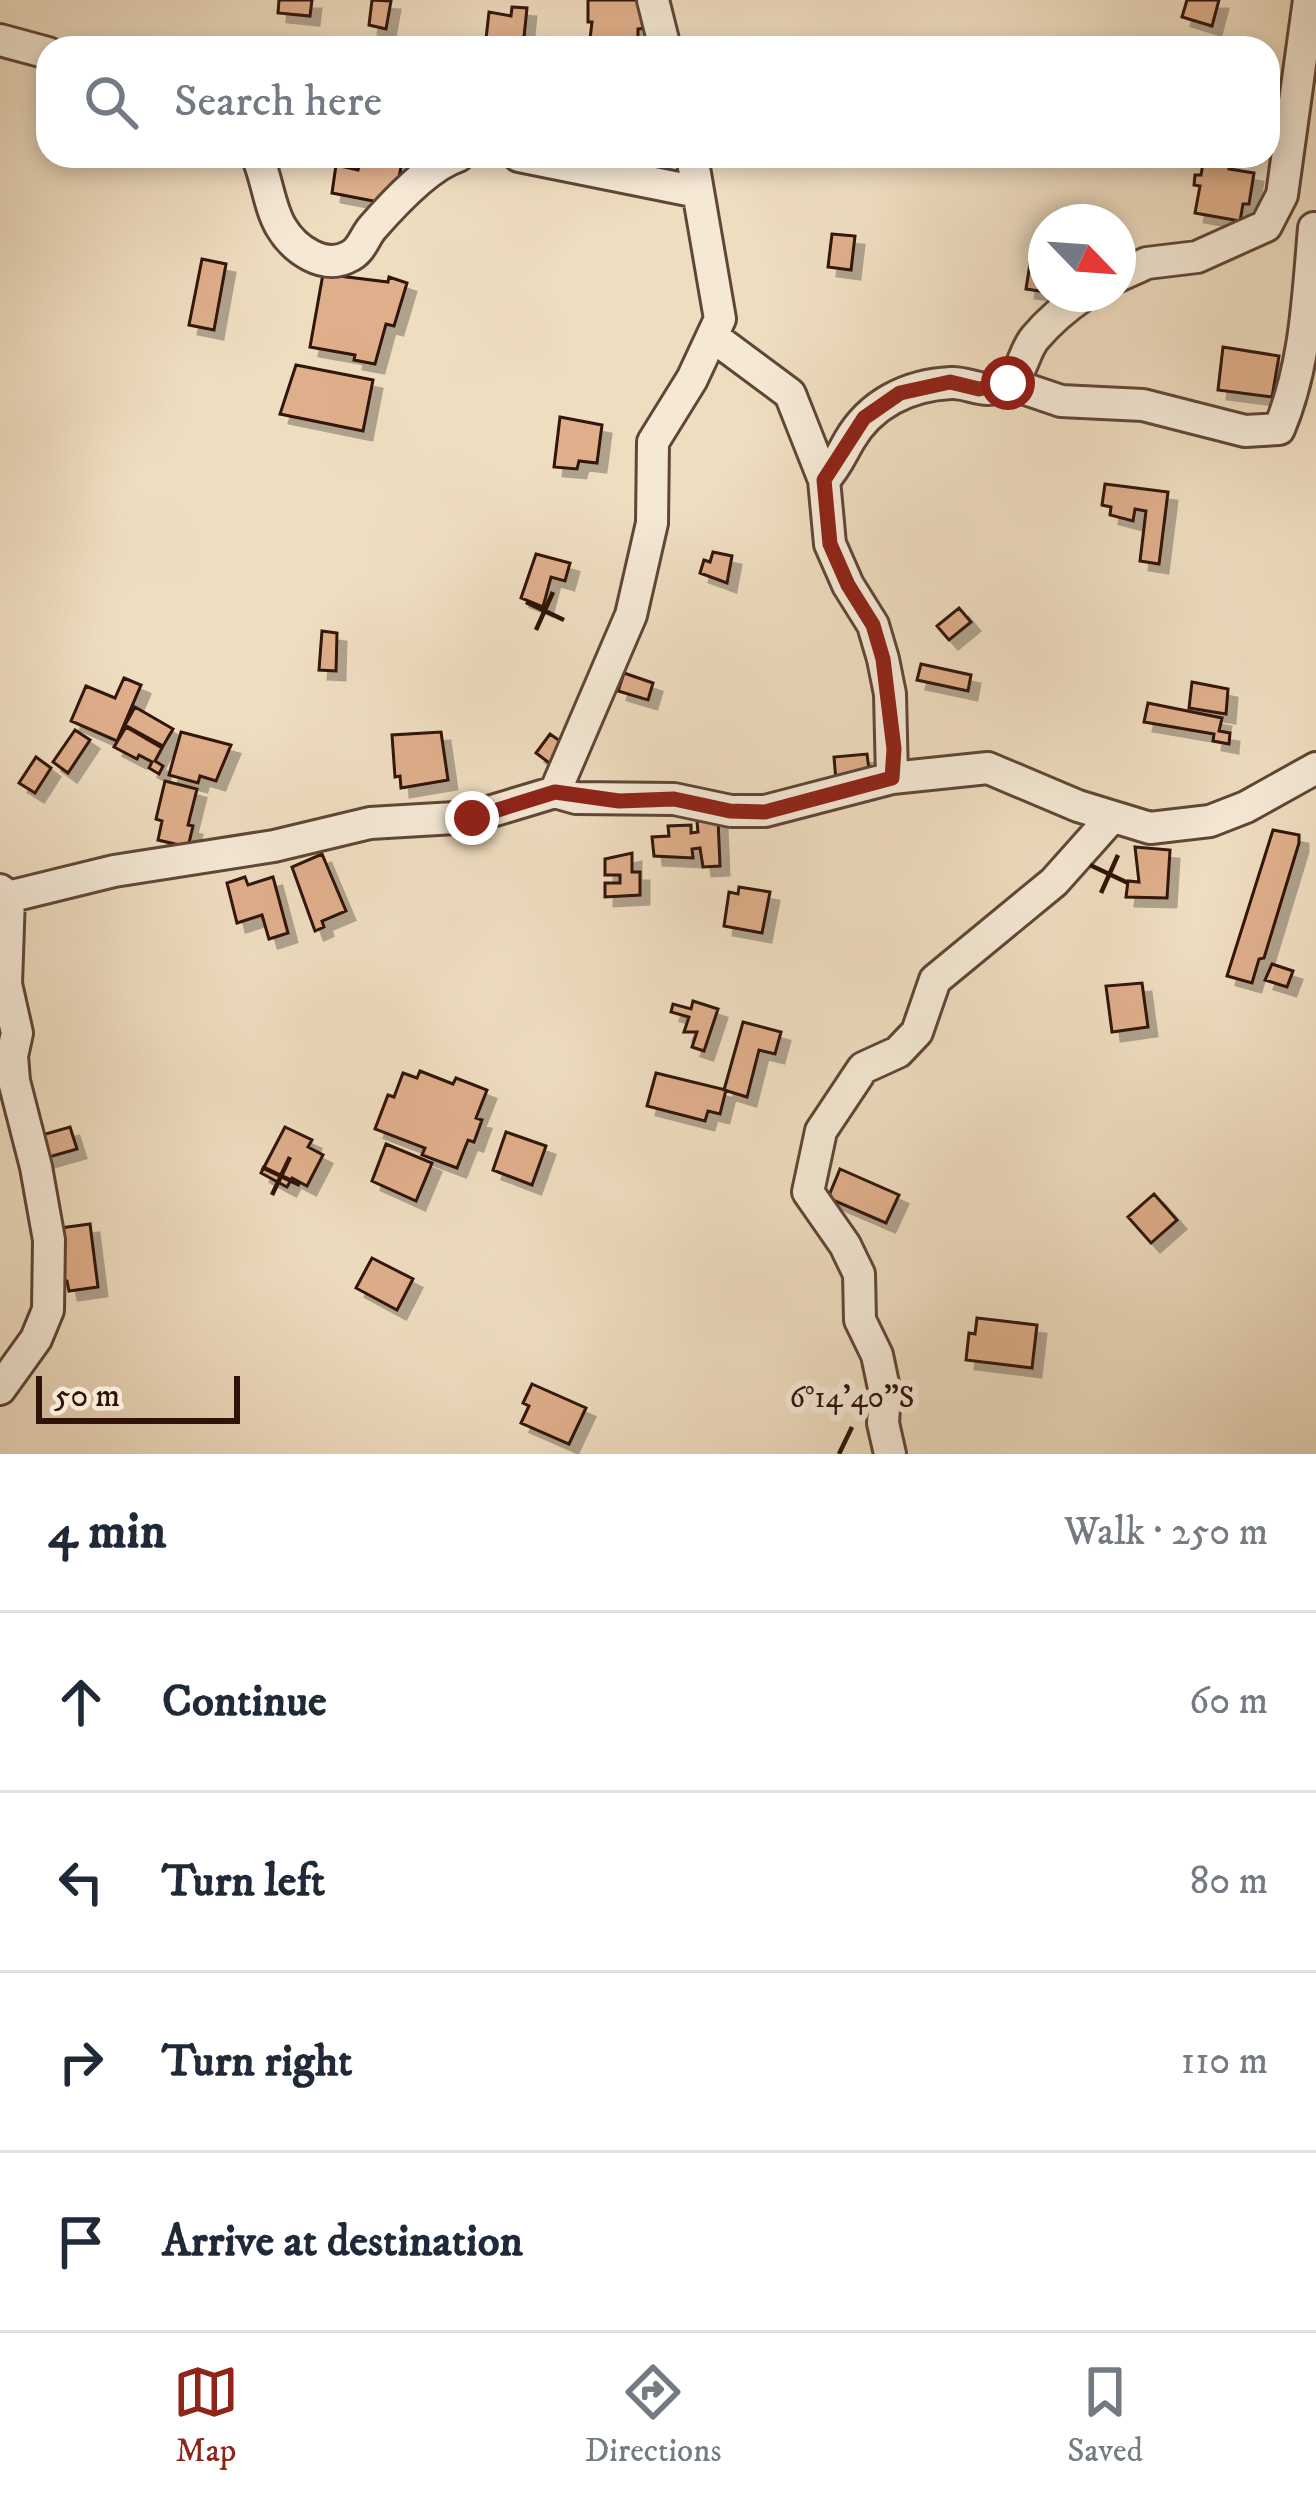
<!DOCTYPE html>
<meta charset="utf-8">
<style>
:root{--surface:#fff;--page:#f6f6f7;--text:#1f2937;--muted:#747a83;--line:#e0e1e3;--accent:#8f2418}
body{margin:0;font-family:"IM FELL DW Pica",serif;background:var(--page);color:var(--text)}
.compass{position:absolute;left:1028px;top:204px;width:108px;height:108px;border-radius:50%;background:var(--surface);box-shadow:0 6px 18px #0003;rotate:115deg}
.scale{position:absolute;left:36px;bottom:30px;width:204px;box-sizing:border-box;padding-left:12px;border:6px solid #301308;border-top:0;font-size:33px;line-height:42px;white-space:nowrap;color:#301308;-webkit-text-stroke:9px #f5e9d6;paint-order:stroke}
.stop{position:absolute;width:36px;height:36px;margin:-27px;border:9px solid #8f2418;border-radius:50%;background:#fff}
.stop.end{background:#8f2418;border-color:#fff;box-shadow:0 3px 12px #0008}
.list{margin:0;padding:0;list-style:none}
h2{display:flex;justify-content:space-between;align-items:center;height:156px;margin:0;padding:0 48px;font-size:51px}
h2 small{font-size:39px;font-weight:400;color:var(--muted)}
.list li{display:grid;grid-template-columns:78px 1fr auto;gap:36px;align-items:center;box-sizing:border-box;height:180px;padding:0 48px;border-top:3px solid var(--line)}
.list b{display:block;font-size:45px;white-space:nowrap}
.list em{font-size:39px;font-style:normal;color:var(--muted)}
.icon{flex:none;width:66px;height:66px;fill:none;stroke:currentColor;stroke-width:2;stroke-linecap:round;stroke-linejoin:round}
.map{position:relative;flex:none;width:1316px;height:1454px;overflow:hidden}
.search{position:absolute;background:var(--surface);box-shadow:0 6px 18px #0003;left:36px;right:36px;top:36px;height:132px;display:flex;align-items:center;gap:30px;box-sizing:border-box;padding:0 42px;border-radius:36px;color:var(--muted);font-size:45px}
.sheet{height:876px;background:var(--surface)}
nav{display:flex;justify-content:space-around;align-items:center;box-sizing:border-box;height:168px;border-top:3px solid var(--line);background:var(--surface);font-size:33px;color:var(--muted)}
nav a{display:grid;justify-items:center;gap:6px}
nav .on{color:var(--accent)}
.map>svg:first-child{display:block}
.building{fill:#dfaf8b;stroke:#301308;stroke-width:3;filter:url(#shadow)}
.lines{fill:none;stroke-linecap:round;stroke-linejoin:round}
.minor-casing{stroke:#604636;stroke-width:36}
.minor{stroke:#f5e9d6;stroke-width:30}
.route{stroke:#8f2418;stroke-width:15}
.ticks{fill:none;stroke:#301308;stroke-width:4.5}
.ticks-label{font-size:30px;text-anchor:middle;fill:#301308;stroke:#f5e9d6;stroke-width:12;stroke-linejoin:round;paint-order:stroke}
</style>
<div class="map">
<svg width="1316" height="1454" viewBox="0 0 1316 1454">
<defs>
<filter id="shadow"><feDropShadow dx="9" dy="9" stdDeviation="0" flood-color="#0004"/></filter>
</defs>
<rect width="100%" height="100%" fill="#efddc0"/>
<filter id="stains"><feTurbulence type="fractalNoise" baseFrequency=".00167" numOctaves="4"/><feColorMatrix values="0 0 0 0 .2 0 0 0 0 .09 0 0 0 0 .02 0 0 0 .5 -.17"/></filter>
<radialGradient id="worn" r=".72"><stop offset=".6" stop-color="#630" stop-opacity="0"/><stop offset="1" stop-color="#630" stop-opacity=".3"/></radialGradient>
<path class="building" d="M279 0H312L310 16 278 13Z
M372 0 391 1 386 29 369 25Z
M588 0H644L646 28 638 29V47L589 48 592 22H588Z
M1187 0H1219L1212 26 1182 17Z
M512 7 527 8 524 37 530 38 529 48H480L481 38 486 39 489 12 511 16Z
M362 156H403L394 205 332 193 336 165 358 170Z
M1204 157 1230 161 1229 169 1254 173 1249 204H1243L1240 221 1195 213 1200 186 1194 185 1195 175H1201Z
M832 234 855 236 851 270 828 267Z
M1033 245 1046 247V292L1026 289Z
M202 259 226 264 214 330 189 325Z
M323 274 388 282 389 277 407 283 394 326 386 324 375 364 354 360 355 355 310 347Z
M1223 347 1279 356 1272 397 1218 390Z
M296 365 373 380 363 431 280 414Z
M560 417 602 425 597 463 579 461 577 469 554 467Z
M1105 484 1168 492 1159 564 1140 561 1146 511 1135 509 1133 521 1110 515 1111 507 1102 505Z
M713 552 732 556 727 583 700 573 704 560 710 562Z
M536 554 570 563 565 581 551 577 543 607 521 598Z
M959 608 971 622 949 640 937 626Z
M322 631 337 633 336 671 319 670Z
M921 664 971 675 968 691 917 680Z
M624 673 653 683 648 700 618 691Z
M124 678 141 685 117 741 71 721 86 686 115 698Z
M1192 682 1228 689 1226 714 1189 708Z
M1148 703 1222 718 1219 731 1230 733 1229 744 1213 741 1214 734 1144 722Z
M135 707 173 729 163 746 125 725Z
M126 727 162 748 155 761 163 766 159 774 149 768 152 762 139 755 137 759 114 747Z
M75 730 90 740 68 773 53 762Z
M181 732 231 745 216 781 200 776 198 783 169 775Z
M441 732 448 780 401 788 400 776 395 777 392 735Z
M550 734 570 748 556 768 536 753Z
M867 754 870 777 836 781 834 757Z
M36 757 51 768 35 793 19 783Z
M165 781 197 789 188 825 193 826 188 847 158 840 162 821 156 819Z
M718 819 720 866 703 867 700 848 692 849 693 858 654 856 652 837 669 836 668 826 691 825V833L698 832 697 821Z
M1273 830 1299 835V843L1264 958 1259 959 1252 983 1227 976Z
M1135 847 1170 850 1167 898 1126 897 1128 881 1139 882Z
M632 853V872H640V895L605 897V883H620V875H605V859Z
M322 854 346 911 322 921 324 927 315 931 292 867Z
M245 877 248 885 273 877 288 933 269 939 262 915 237 923 227 883Z
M739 887 770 892 762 933 724 926 729 892 738 894Z
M1272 964 1293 971 1287 987 1265 980Z
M1142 983 1148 1027 1112 1032 1106 986Z
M693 1001 718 1009 704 1051 692 1047 697 1032H684L689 1017 671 1012 673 1004 691 1009Z
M743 1022 781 1032 775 1054 759 1050 747 1097 724 1090Z
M420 1071 453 1084 456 1078 487 1090 476 1118 482 1120 474 1142 468 1140 457 1168 422 1155 425 1148 375 1129 388 1095 394 1097 403 1073 417 1078Z
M656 1073 726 1090 720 1114 708 1111 705 1121 647 1106Z
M70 1127 77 1149 42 1159 35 1137Z
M285 1127 312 1140 308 1147 323 1155 307 1186 292 1178 287 1187 261 1173Z
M506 1132 546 1146 532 1185 493 1170Z
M386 1144 432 1163 416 1201 372 1181Z
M840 1169 899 1195 886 1223 828 1198Z
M1154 1194 1177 1220 1151 1243 1128 1217Z
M90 1224 98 1287 69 1291 67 1281H61L60 1228Z
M372 1258 413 1279 397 1310 356 1288Z
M977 1318 1037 1325 1032 1368 966 1360 969 1333 975 1334Z
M532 1384 586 1408 569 1444 521 1423 529 1406 523 1403Z"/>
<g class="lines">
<g class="minor-casing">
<path id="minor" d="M653 0 665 48
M0 40 48 53
M257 156C267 178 269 207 281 227 294 249 324 271 350 256 362 250 364 237 373 227 394 203 428 166 458 156
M519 156 698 192
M1118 276 1147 263 1197 257 1266 226 1282 195 1309 0
M712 336 790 394 824 480 830 544 848 585 873 625 883 659 890 694 892 778
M1008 383 1061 401 1143 405 1245 431 1279 429C1306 365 1308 296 1314 228
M824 480C835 469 841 455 849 441 870 404 908 385 951 383 970 382 985 396 1006 384 1023 375 1023 352 1035 338 1050 320 1066 307 1085 294
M555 792 631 615 652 523 653 442 692 379 720 319 692 156
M0 890 9 897 6 984 17 1033 12 1056 14 1081 36 1167 49 1240 48 1310 36 1339 0 1389
M0 899 114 871 274 846 370 823 472 817 555 792 576 798 674 799 731 811H765L892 778 988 768 1078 806 1150 828 1210 821 1246 807 1316 768
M890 1454 883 1423 885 1393 877 1355 860 1320 859 1274 845 1245 808 1192 821 1131 863 1068 898 1052 917 1032 935 980 1054 882 1112 817"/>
</g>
<use href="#minor" class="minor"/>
</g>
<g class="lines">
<path class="route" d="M472 818 555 792 619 801 674 799 730 811 765 812 892 778 894 749 883 659 873 625 848 585 830 544 824 480 864 418 900 393 950 382 979 389 1008 383"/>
</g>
<path class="ticks" d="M526 602 564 620M536 630 553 592M1090 865 1128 883M1101 893 1118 855M262 1167 300 1185M272 1195 290 1157M839 1454 852 1427"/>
<g class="ticks-label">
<text x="852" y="1407">6°14'40"S</text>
</g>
<rect width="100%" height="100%" filter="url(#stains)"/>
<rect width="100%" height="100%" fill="url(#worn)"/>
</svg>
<svg class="compass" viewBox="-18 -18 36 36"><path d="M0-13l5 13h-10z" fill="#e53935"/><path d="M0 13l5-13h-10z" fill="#747a83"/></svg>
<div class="scale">50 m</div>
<div class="stop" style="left:1008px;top:383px"></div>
<div class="stop end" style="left:472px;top:818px"></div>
<div class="search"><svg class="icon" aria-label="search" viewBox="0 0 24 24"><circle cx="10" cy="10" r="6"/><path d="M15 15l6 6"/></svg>Search here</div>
</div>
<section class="sheet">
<h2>4 min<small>Walk · 250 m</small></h2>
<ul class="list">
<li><svg class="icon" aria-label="ahead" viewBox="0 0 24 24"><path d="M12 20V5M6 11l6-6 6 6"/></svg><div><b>Continue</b></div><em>60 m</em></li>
<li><svg class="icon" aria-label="left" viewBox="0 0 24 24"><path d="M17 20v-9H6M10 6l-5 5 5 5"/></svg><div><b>Turn left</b></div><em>80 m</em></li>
<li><svg class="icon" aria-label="right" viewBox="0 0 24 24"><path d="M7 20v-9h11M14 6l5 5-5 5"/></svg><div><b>Turn right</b></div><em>110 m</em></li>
<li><svg class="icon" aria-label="arrive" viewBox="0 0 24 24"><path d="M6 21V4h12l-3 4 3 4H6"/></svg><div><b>Arrive at destination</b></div></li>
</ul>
</section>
<nav>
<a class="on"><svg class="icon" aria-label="map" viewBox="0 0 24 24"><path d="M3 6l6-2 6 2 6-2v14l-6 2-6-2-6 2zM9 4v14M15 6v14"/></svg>Map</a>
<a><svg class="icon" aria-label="directions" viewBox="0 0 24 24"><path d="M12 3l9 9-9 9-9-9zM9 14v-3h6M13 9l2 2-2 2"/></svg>Directions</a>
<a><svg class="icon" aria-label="saved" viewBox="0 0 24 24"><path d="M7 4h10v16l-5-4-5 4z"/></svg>Saved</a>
</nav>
